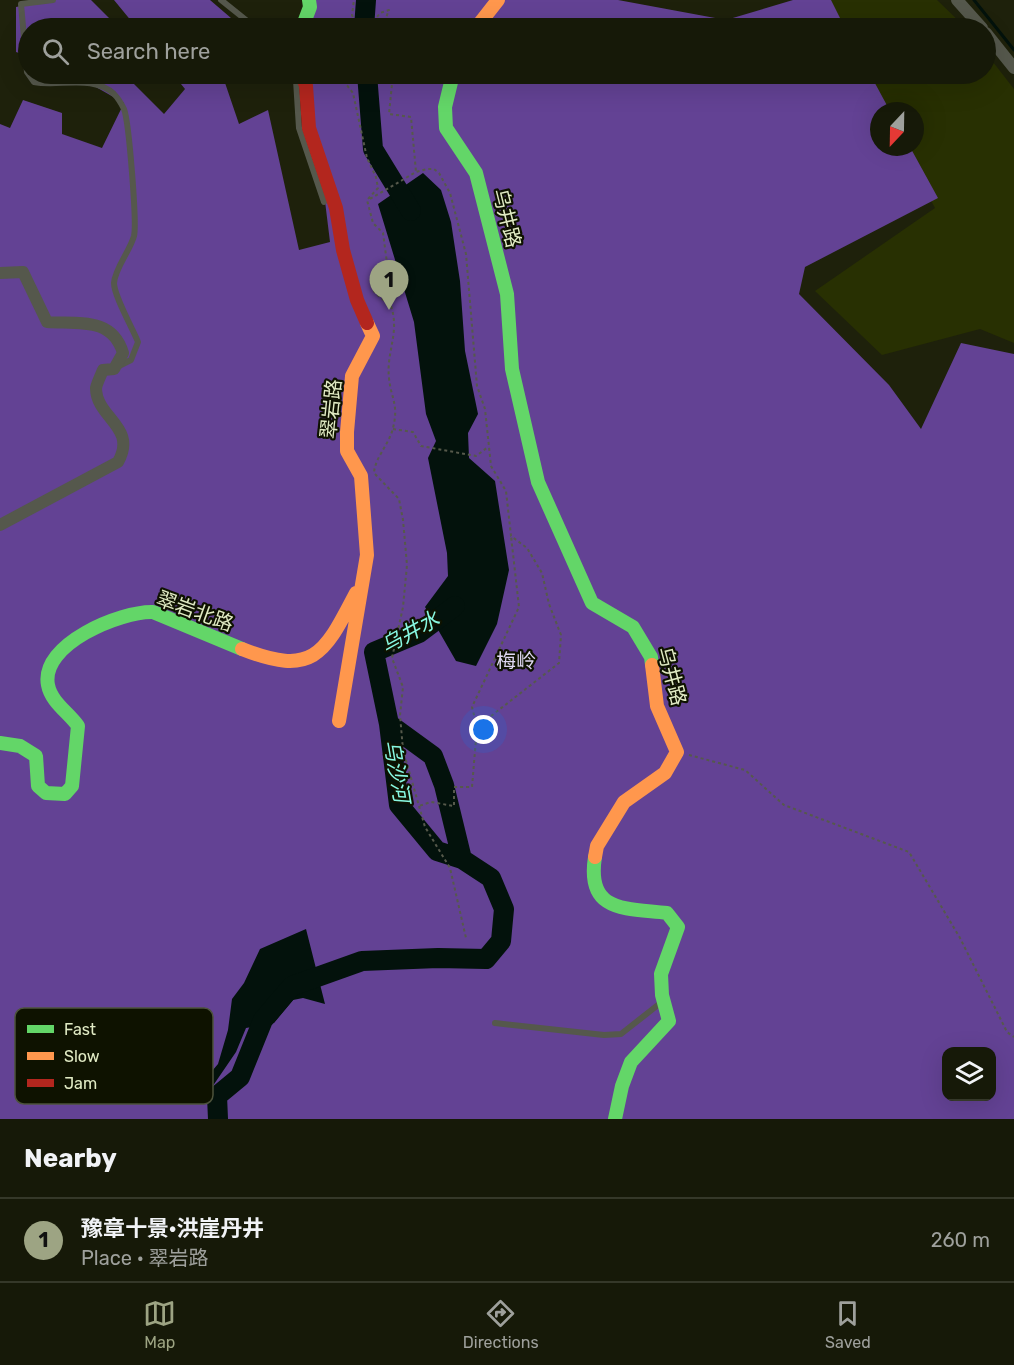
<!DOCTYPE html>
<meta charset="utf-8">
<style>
:root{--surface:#161908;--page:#232616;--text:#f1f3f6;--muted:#9ea09c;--line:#353829;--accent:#9da483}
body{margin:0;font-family:Rubik,"Noto Sans SC",sans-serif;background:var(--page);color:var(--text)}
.controls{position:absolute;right:18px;bottom:18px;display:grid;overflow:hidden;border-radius:12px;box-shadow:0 6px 24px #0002}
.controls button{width:54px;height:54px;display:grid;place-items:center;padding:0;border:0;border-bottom:2px solid var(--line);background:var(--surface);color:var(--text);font:30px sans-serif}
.compass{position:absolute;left:870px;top:102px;width:54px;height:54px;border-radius:50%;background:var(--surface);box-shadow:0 6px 24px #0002;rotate:202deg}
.you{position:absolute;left:484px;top:730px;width:21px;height:21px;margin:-15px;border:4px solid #fff;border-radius:50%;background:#1a73e8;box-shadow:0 0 0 9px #1a73e833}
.badge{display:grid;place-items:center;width:39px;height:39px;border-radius:50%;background:var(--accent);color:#111;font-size:20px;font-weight:700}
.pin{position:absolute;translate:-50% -50px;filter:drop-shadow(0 2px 3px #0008)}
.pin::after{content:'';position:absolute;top:32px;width:21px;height:18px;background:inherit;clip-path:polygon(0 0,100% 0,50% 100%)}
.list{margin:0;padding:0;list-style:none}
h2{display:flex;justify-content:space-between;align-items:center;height:78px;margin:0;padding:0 24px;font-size:26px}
h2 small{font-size:20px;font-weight:400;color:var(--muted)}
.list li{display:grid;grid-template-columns:39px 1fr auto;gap:18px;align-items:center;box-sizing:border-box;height:84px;padding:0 24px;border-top:2px solid var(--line)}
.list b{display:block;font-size:22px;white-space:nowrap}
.list p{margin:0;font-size:20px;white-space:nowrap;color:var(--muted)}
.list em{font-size:20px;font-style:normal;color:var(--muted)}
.icon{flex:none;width:33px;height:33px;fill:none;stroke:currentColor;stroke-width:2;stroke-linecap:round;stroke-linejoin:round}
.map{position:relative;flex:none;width:1014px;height:1119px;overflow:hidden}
.search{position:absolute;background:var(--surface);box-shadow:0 6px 24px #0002;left:18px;right:18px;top:18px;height:66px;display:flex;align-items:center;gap:15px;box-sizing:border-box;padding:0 21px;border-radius:33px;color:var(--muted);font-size:22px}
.sheet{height:162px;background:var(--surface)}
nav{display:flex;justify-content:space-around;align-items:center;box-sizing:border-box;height:84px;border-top:2px solid var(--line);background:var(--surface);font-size:16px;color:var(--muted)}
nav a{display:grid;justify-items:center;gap:3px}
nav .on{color:var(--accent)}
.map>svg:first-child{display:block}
.built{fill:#283002}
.forest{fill:#634294;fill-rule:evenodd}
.water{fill:#03120c}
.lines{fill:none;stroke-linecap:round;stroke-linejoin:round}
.stream{stroke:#03120c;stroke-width:3}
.river{stroke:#03120c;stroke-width:20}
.path{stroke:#56594b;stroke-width:2;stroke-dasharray:3 3;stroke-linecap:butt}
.lane{stroke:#55584c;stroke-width:6}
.street{stroke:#55584c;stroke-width:12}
.fast{stroke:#63d668;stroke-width:14}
.slow{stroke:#ff974d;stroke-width:14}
.jam{stroke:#b3261e;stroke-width:14}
.labels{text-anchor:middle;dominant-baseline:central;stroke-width:4.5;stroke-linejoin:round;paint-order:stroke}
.street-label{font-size:20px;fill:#e1ebc4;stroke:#0e1200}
.park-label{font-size:20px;fill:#dfd8f2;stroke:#0e1200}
.water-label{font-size:21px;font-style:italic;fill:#88f9e2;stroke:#0e1200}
.key{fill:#0e1200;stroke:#4d533b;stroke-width:1.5}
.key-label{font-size:16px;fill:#e1ebc4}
</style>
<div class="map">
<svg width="1014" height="1119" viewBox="0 0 1014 1119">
<rect width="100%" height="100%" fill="#1e210b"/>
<path class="built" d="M826 0H937L966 28H841Z
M986 53 1014 89V343L980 329 882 355 815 291 935 208 903 147H915V111H884L864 74H986Z"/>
<path class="forest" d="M50 0H91L114 23 110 28H28V56L16 52V7Z
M114 0H210L231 18 232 28H137Z
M305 0H618L726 20 793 0H831L845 28H299Z
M73 74H124L164 114 185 89 173 74H222L239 124 268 110 299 250 330 242 323 185 296 74H870L890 111H879V147H910L938 198 805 267 799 294 889 385 921 429 961 343 1014 354V1119H0V124L10 128 23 100 62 113V134L102 148 124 103ZM946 1052H992V1096H946Z"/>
<path class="water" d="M423 173 441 190 451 222 460 281 465 351 478 414 468 433 469 458 495 481 509 570 497 624 476 666 456 661 425 607 448 576 447 553 428 458 436 441 426 414 414 322 378 204Z
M306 929 325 1004 303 998 293 1000 274 1023 246 1028 236 1052 208 1093 201 1084 218 1064 228 1030 232 999 244 983 260 949Z"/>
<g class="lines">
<path class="stream" d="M974 0 1014 50"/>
<path class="river" d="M364 28 366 0
M367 74 373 149 411 211
M389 724 399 805 437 851 462 859
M218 1119 217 1096 240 1077 263 1020 292 986 362 961 438 958 486 959 501 941 504 909 491 878 462 859 444 785 433 756 389 724 374 652 419 633 455 606"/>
<path class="path" d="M357 27 372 24 380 13 389 10 382 28
M350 28 357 27 352 15 354 0
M344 74 346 84 353 93 367 158 376 177 378 188 367 200 373 223 383 233 389 278 377 274 370 282 375 293 391 306C400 333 386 352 389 378 391 399 399 404 393 428 389 445 375 457 374 473L399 499 403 520 407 565 403 607 392 658 403 687 400 715 403 750 425 827 450 868 466 938
M388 74 392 84 389 114 411 117 416 172
M370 199 416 172 427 169H434L439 173 450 193 466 254 477 386 485 409 491 466 506 491 511 536 527 548 542 573 549 604 561 635 559 663 477 727 472 787H454V806L431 802 419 806
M393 429 413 432 421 446 476 456 488 447
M477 727 472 707 519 607 511 536
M689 755 745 770 784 805 909 852 960 938 1007 1032 1014 1037"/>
<path class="lane" d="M53 0 21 4 27 72 34 82C59 87 93 74 114 94 117 97 122 105 124 109 129 122 137 223 134 236 130 251 115 268 114 283 114 296 132 327 138 342L131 360 117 367
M221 0 256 28
M291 74 296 80 299 128 324 202
M495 1023 604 1035 621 1034 663 1001"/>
<path class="street" d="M957 0 982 28
M986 33 1014 68
M0 273 23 272 47 322C79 324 112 317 123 353L114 369 103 370C101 375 97 383 96 388 96 418 138 427 118 462L0 525"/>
<path class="fast" d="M302 28 310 7 309 0
M453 74 445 107 446 128 476 173 507 294 512 369 538 482 592 603 633 627 651 657 652 665
M0 743 20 746 36 756 38 786 46 793 65 794 72 786 78 726C69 713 51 702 48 685 40 644 121 611 153 612L242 649
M595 857C586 913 626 908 667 913L678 927 661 974 662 995 669 1021 631 1062 622 1086 615 1119"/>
<path class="slow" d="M476 28 498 0
M242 649C315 678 325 652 356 593
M339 721 367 555 361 476 347 451V432L352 376 373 336 367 323
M595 857 597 846 624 802 665 773 677 752 657 706 652 665"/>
<path class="jam" d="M302 74 306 86 309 128 336 208 343 250 357 300 367 323"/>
</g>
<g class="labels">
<g class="street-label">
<text transform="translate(507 218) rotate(76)">乌井路</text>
<text transform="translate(331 409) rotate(-84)">翠岩路</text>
<text transform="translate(195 611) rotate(20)">翠岩北路</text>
<text transform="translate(672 676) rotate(75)">乌井路</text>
</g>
<g class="park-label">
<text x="516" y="661">梅岭</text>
</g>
<g class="water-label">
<text transform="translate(410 632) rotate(-29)">乌井水</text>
<text transform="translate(397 771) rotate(80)">乌沙河</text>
</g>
</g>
<rect x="15" y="1008" width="198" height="96" rx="9" class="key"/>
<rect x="27" y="1025" width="27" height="8" fill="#63d668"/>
<rect x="27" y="1052" width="27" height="8" fill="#ff974d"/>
<rect x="27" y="1079" width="27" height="8" fill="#b3261e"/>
<g class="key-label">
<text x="64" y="1035">Fast</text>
<text x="64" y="1062">Slow</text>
<text x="64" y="1089">Jam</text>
</g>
</svg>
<div class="controls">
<button><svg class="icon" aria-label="layers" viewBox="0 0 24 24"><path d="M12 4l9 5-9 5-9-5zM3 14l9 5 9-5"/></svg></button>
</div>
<svg class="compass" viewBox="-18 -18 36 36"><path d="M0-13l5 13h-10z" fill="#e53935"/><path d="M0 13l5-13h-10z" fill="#9ea09c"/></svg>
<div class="you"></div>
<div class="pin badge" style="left:389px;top:310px">1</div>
<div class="search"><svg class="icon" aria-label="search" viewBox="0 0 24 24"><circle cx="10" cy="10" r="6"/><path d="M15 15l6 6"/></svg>Search here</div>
</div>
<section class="sheet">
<h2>Nearby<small></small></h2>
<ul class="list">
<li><span class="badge">1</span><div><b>豫章十景·洪崖丹井</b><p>Place · 翠岩路</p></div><em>260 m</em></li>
</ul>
</section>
<nav>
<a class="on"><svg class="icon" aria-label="map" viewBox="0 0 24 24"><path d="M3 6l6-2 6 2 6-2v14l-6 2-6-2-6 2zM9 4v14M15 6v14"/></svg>Map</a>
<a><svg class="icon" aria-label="directions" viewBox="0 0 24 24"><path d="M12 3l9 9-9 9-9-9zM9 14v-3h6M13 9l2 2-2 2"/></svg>Directions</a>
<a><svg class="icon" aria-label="saved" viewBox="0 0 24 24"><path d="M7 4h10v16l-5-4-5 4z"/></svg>Saved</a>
</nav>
